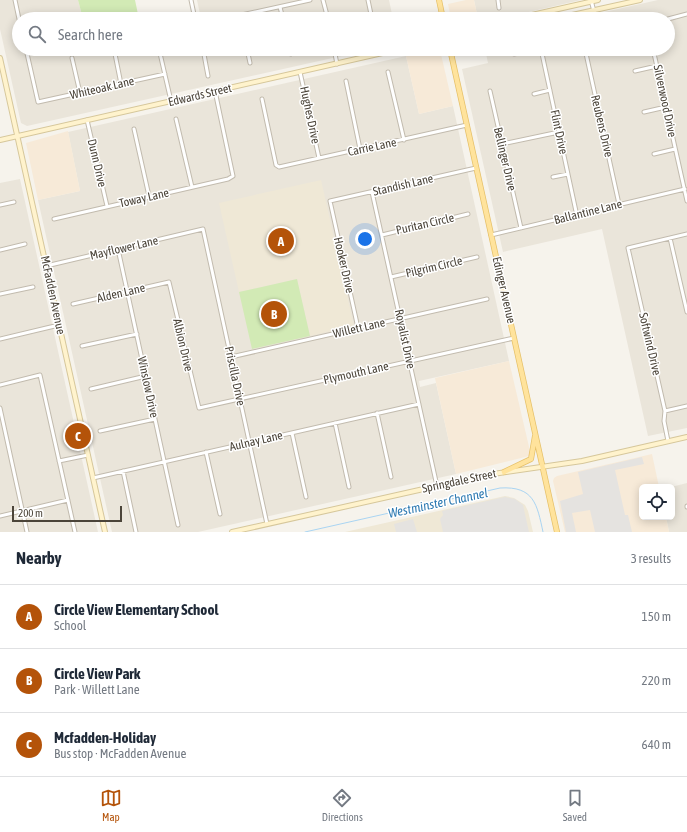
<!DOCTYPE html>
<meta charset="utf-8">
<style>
:root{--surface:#fff;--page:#f6f6f7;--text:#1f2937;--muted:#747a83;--line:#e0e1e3;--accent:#b45309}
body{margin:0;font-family:"Asap Condensed",sans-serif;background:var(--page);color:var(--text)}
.controls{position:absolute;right:12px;bottom:12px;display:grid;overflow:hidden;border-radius:6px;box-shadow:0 2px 10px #0003}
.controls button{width:36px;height:36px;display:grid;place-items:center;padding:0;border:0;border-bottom:1px solid var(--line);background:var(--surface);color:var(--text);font:20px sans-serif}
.scale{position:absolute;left:12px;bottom:10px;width:110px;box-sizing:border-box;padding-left:4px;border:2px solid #4b4439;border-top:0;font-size:11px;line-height:14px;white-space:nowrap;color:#4b4439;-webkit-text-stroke:3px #fff;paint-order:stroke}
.you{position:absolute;left:365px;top:239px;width:14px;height:14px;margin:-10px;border:3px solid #fff;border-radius:50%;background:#1a73e8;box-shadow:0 0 0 6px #1a73e833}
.badge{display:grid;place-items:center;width:26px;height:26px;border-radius:50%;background:var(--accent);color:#fff;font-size:13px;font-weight:700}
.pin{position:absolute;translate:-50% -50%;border:2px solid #fff;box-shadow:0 1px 4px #0006}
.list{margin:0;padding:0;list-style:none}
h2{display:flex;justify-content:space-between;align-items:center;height:52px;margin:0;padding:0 16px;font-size:17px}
h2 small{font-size:13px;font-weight:400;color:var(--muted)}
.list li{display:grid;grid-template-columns:26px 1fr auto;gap:12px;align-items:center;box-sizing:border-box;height:64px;padding:0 16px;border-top:1px solid var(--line)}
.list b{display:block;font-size:15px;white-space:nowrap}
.list p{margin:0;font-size:13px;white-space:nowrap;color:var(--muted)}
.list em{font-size:13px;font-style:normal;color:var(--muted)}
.icon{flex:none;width:22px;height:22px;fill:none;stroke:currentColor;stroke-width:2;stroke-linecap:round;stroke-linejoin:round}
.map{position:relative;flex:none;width:687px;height:532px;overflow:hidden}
.search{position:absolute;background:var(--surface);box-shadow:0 2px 10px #0003;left:12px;right:12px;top:12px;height:44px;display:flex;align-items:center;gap:10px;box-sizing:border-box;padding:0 14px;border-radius:22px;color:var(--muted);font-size:15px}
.sheet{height:244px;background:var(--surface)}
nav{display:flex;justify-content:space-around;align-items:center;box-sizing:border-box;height:56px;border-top:1px solid var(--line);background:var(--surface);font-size:11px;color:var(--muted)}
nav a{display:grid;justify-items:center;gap:2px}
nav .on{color:var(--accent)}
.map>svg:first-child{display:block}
.residential{fill:#eae5da}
.commercial{fill:#f7ead8}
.education{fill:#efe8d6}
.green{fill:#d2eab5}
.parking{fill:#e5e3e0}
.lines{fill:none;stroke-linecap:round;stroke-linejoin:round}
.stream{stroke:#a9d4f2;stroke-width:1}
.street-casing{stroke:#c2bbae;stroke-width:5}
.secondary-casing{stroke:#d6c79b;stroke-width:6}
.primary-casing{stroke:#e6c16a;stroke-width:6}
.street{stroke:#fff;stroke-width:3}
.secondary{stroke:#fff3cd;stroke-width:4}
.primary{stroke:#ffe39c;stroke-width:4.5}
.labels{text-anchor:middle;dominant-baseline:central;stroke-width:3;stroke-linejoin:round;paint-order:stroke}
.street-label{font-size:12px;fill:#4b4439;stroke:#fff}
.water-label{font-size:13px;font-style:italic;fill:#2e7ab2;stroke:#fff}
</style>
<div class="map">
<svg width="687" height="532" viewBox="0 0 687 532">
<rect width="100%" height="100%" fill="#f6f3ec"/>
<path class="residential" d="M0 0H78L83 19H19V49H373L27 126 21 123 0 29Z
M197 0H389L393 19H201Z
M474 0H581L498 19H478Z
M658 0H687V428L648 436 602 229 503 252 462 69 488 63 485 49H668V19H573Z
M406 56 419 114 453 106 509 361 419 381 420 387 436 383 456 474 198 532H112L38 200 80 191 68 132Z
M20 179 98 532H0V183Z
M687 483V532H669L666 517H672L671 487Z"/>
<path class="commercial" d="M466 0H474L478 19H451L448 4Z
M432 49 440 50 453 106 419 114 406 56Z
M68 131 80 191 38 200 26 143Z
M509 361 530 451 529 456 456 474 435 378Z
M652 454 659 487H642V517H666L669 532H565L553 481 554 478 557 476Z"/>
<path class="education" d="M321 180 354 326 310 336 297 279 239 292 219 203Z
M505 496 514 498 525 505 528 511 533 532H345Z"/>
<path class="green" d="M78 0H135L139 19H83Z
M297 279 310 336 252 349 239 292Z"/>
<path class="parking" d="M642 457 644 464 615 470 625 515H628L632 532H595L590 510 572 513 576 532H566L560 501 583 494 578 472Z
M505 497 515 499 523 505 529 532H443L440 519 443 515 442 511Z
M413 519 417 532H396L394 524Z"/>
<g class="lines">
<path class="stream" d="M305 532 500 488C534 486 537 504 543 532"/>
<g class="street-casing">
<path id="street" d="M15 0 19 19
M191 0 195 19
M323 0 328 19
M368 0 372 19
M498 0 499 8
M591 0 596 19
M280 7 283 19
M223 19 310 0
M668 19 687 14
M26 49 38 102 165 74
M114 49 121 84
M159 49 171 101
M203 49 208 76
M247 49 250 63
M289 49 291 54
M334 49 337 64
M541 49 577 216
M585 49 619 204
M653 49 687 201
M514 54 536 49
M72 58 80 93
M635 71 657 66
M300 72 319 158
M388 72 404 140
M346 81 360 149
M490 91 521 228
M534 94 550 90
M262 99 276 165 279 167 467 125
M644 112 666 107
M176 119 192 187
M87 120 107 206
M134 129 149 196
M502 144 559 132
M654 154 675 149
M553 177 568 174
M372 192 437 486
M0 205 14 202
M54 219 228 179 233 176 215 91
M382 235 468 214
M491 235 685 189
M670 238 687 312
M118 249 178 525
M0 250 25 244
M46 266 203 229 267 524
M391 277 477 257
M0 294 33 287
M73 304 169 282 199 408 514 338
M358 328 330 201 476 168
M0 339 59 325
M82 346 137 334
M231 357 487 299
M0 385 40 375 75 532
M91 389 146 376
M0 408 27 532
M665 411 687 406
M377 413 391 477
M335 423 349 487
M100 431 155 419
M292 433 306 497
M668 441 664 421 665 411 628 248 687 234
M206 452 220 514
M59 461 88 455
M123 471 136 532
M93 478 419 404
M687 506V507
M0 516 68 500"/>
</g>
<g class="secondary-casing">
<path id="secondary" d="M514 19 598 0
M554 19 640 0
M0 58 105 532
M0 140 400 49
M232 532 486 475 582 461 687 437"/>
</g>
<g class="primary-casing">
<path id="primary" d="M439 0 443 19
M450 49 557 532
M504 472 531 459 535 436"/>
</g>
<use href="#street" class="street"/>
<use href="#secondary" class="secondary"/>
<use href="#primary" class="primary"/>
</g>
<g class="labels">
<g class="street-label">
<text transform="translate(102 88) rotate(-13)">Whiteoak Lane</text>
<text transform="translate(200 95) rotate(-13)">Edwards Street</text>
<text transform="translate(665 101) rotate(78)">Silverwood Drive</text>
<text transform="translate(310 115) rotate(78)">Hughes Drive</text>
<text transform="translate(602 126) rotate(77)">Reubens Drive</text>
<text transform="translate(559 132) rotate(78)">Flint Drive</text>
<text transform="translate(372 147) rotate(-12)">Carrie Lane</text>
<text transform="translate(505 159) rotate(77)">Bellinger Drive</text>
<text transform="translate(97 163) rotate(77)">Dunn Drive</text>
<text transform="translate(403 185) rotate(-13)">Standish Lane</text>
<text transform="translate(144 198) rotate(-13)">Toway Lane</text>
<text transform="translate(588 212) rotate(-14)">Ballantine Lane</text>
<text transform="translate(425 224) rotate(-13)">Puritan Circle</text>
<text transform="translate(124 248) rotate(-13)">Mayflower Lane</text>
<text transform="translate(344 265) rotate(77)">Hooker Drive</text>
<text transform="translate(434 267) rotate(-13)">Pilgrim Circle</text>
<text transform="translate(504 290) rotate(77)">Edinger Avenue</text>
<text transform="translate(121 293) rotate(-13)">Alden Lane</text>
<text transform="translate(53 295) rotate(78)">McFadden Avenue</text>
<text transform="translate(359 328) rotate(-13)">Willett Lane</text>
<text transform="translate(405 339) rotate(78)">Royalist Drive</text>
<text transform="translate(650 344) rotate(77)">Softwind Drive</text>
<text transform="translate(183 345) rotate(77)">Albion Drive</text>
<text transform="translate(356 373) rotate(-13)">Plymouth Lane</text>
<text transform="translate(235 376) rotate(78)">Priscilla Drive</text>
<text transform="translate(148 387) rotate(78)">Winslow Drive</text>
<text transform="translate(256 441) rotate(-13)">Aulnay Lane</text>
<text transform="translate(459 481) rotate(-12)">Springdale Street</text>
</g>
<g class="water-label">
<text transform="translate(438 503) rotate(-12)">Westminster Channel</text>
</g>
</g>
</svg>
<div class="controls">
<button><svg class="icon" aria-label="locate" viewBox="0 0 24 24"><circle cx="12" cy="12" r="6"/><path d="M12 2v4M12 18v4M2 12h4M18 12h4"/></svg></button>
</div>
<div class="scale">200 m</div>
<div class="you"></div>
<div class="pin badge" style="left:281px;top:241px">A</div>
<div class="pin badge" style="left:274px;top:314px">B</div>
<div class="pin badge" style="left:78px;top:436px">C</div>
<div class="search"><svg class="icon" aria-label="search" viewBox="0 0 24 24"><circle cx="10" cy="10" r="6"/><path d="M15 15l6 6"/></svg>Search here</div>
</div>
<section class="sheet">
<h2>Nearby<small>3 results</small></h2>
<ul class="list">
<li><span class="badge">A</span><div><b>Circle View Elementary School</b><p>School</p></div><em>150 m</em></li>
<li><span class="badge">B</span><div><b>Circle View Park</b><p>Park · Willett Lane</p></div><em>220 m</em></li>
<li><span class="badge">C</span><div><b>Mcfadden-Holiday</b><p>Bus stop · McFadden Avenue</p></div><em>640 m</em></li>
</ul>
</section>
<nav>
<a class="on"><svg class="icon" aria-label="map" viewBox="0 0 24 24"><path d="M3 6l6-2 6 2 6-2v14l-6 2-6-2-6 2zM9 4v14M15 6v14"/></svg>Map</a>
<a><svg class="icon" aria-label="directions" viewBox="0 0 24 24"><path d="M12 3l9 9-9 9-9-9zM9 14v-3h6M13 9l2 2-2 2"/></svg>Directions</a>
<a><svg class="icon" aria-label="saved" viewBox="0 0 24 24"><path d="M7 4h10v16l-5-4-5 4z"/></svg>Saved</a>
</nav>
